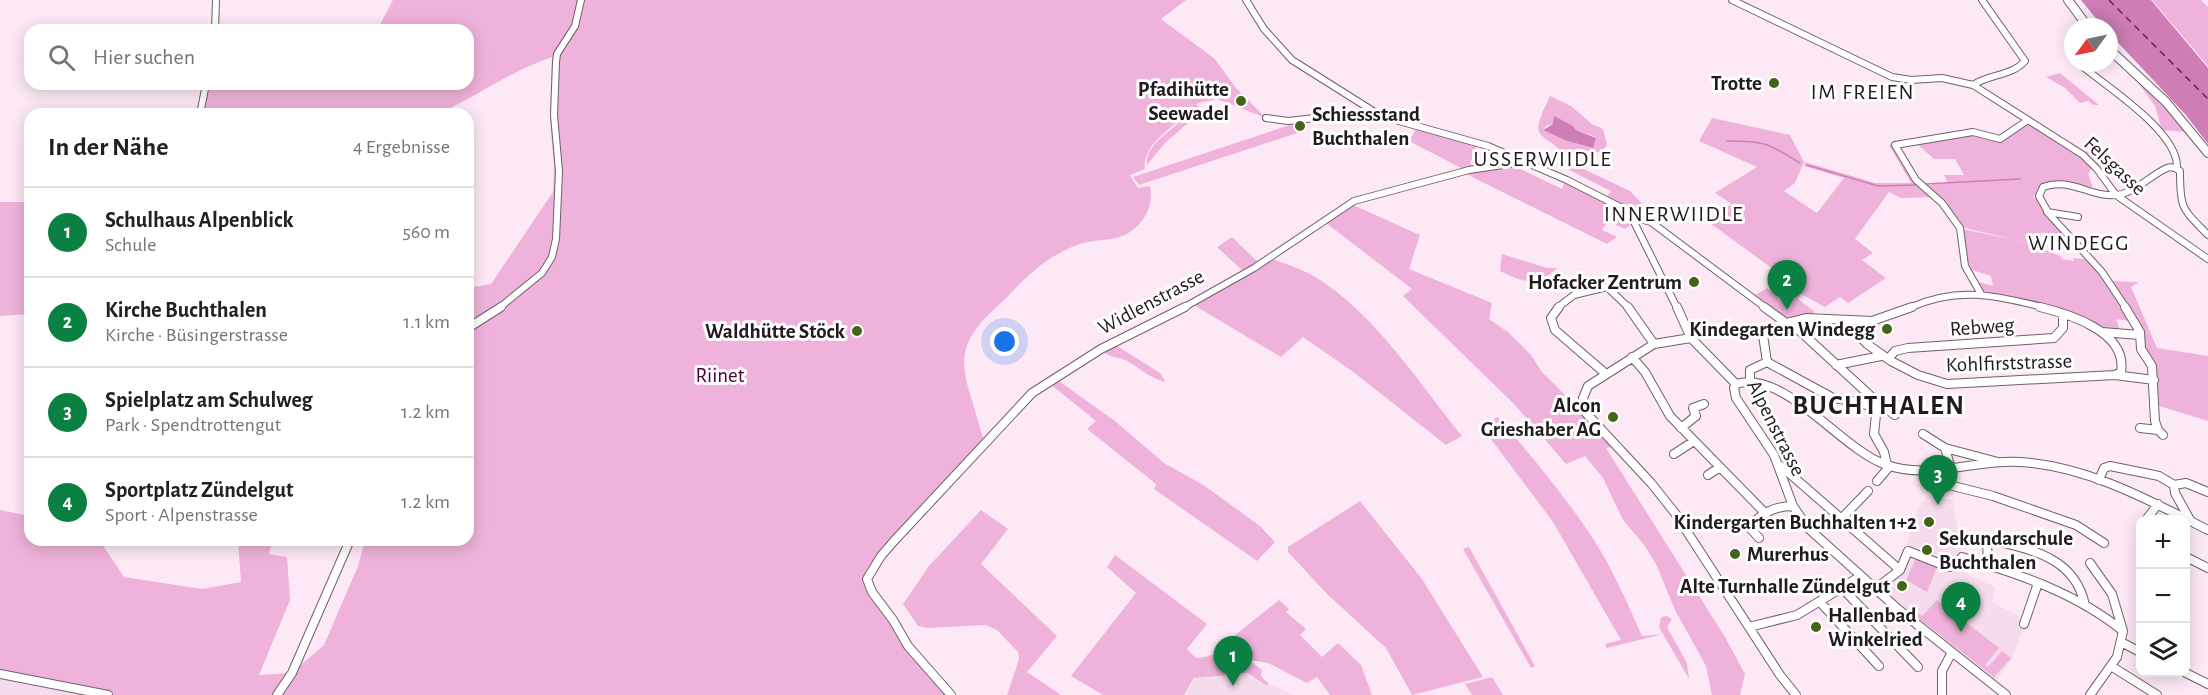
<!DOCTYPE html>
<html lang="de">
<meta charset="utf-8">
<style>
:root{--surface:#fff;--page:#f6f6f6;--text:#202124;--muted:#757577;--line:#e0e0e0;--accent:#0b8043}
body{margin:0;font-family:"Alegreya Sans",sans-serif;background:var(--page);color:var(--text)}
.controls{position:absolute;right:18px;bottom:18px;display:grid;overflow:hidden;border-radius:12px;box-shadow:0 3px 15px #0003}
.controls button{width:54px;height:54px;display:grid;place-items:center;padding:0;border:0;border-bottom:2px solid var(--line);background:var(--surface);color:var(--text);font:30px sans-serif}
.compass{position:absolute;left:2064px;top:18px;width:54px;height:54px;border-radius:50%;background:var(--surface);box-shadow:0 3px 15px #0003;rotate:237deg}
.you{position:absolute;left:1005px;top:342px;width:21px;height:21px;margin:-15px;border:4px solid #fff;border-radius:50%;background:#1a73e8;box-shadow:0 0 0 9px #1a73e833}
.badge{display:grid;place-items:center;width:39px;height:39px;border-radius:50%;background:var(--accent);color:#fff;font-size:20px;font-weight:700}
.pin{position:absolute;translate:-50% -50px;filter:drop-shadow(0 2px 3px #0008)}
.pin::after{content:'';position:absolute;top:32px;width:21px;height:18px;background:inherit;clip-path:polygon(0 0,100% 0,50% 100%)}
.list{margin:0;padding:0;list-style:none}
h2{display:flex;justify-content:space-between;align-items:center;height:78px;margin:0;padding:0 24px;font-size:26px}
h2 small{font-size:20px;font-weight:400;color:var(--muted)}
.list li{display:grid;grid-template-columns:39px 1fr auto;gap:18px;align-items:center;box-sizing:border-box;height:90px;padding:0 24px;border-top:2px solid var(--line)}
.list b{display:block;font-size:22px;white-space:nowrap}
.list p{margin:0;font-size:20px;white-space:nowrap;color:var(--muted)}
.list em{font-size:20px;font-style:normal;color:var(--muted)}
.icon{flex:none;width:33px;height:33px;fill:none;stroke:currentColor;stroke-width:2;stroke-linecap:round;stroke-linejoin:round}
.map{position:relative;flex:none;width:2208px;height:695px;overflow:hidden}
.search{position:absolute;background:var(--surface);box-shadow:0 3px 15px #0003;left:24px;top:24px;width:450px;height:66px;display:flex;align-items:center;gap:15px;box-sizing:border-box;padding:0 21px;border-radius:18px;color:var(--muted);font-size:22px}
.panel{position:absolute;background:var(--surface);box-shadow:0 3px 15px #0003;left:24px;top:108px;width:450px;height:438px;border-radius:18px}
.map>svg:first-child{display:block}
.built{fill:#f5dbeb}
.green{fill:#efb2da;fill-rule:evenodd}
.water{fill:#ce7eb5}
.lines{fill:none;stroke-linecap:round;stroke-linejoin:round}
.stream{stroke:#ce7eb5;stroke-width:1.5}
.ferry{stroke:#791a62;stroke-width:1.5;stroke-dasharray:7 5;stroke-linecap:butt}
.minor-far1-casing{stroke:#70606a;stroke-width:8}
.minor-casing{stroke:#70606a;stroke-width:10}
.major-casing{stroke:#70606a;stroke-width:10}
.minor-far1{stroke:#fff;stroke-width:6}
.minor{stroke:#fff;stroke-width:8}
.major{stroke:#fff;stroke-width:8}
.poi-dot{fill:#446419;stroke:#fdfdfd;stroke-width:2}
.labels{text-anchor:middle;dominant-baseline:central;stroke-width:6;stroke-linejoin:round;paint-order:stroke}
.poi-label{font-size:21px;font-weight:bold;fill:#211a1e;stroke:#fdfdfd;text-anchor:end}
.street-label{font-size:21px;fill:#211a1e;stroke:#fdfdfd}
.park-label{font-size:21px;fill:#4c023c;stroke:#fdfdfd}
.neighbourhood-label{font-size:22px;letter-spacing:1.5px;fill:#211a1e;stroke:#fdfdfd}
.district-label{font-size:27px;font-weight:bold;letter-spacing:1.5px;fill:#211a1e;stroke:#fdfdfd}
</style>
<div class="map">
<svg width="2208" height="695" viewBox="0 0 2208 695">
<rect width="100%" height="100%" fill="#fde9f6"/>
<path class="built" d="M1927 496 1951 499 1953 502 1962 557 1960 571 1995 587 1992 602 2026 620 2012 659 1993 685 1875 589 1900 570 1914 517Z
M1248 673 1293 695H1186L1196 677Z
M0 674 108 695H0Z"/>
<path class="green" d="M393 0H1186L1161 19 1215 59 1235 87 1266 118 1217 99 1198 103 1196 105 1204 109 1165 143 1147 165C1144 144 1174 131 1183 117 1169 130 1142 146 1145 169L1130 175 1138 188 1150 186C1154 203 1146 222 1130 232 1113 243 1095 238 1077 245 1048 256 1030 273 1009 295 999 306 985 316 977 328 955 356 966 380 975 410 978 422 981 433 986 444L894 541 867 579 908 646 951 695H281L296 669 324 645 358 566 365 540H468V288L491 284 553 192 554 167 550 117 552 57C511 71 477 96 438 114H202L208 84H468V30H377Z
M2152 0H2201L2208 7V66Z
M2060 73 2099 105H2093L2088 101 2080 103 2065 88 2046 77Z
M2132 74 2188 132 2162 130 2155 106Z
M1550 96 1571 106 1592 124 1603 129 1607 145 1602 151 1570 160C1542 127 1526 146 1550 96ZM1563 121 1573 126 1576 130 1596 137 1592 148 1567 141 1543 130 1546 126Z
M1712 118 1790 135 1804 162 1795 183 1784 191 1817 213 1844 178 1804 166 1805 162 1875 183H1911L1889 145 1894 146 1917 183 1934 197 1901 198 1889 192 1855 239 1873 253 1862 260 1886 278 1848 303 1840 297 1825 307 1801 294 1798 299 1815 312 1811 315 1784 318 1755 295 1767 288 1780 299 1795 285 1707 221 1732 204 1715 193 1757 167 1699 141Z
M2028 122 2065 143 2070 142 2096 157 2100 164 2098 168H2092L2088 174 2093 187C2069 184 2049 174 2033 197L2040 200 2072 241 2041 232V246L1961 227 1922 185 1948 183 1944 175H1964L1955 159H1934L1916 143 1967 133 1994 139Z
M1293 124 1300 132 1139 185 1133 177Z
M1417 127 1478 143 1470 164 1476 167 1465 170 1409 141Z
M1571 163 1630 191 1644 206 1634 210 1607 196 1611 191 1569 170Z
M1512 165 1562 189 1565 181 1632 217V224L1625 229 1608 221 1602 230 1617 237 1607 244 1464 173Z
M0 202H30V314L0 316Z
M1351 204 1420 235 1409 269 1492 303 1489 319 1508 332 1531 355 1542 372 1580 410 1586 420 1612 447 1606 448 1725 637 1745 674 1740 695H1712L1706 666 1675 610 1656 564 1645 546 1623 520 1603 478 1585 456 1566 464 1514 404 1403 296 1412 289 1326 223Z
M1962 229 2026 242 2060 256 2062 259 2074 261 2073 258 2092 260 2108 281 2139 282 2131 287 2157 348 2208 356V421L2156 405 2155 369 2145 352 2136 322 2116 319 2121 333 2102 331 2092 324 1982 292 1975 281 1993 286 1991 276 1969 269Z
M1232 237 1260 264 1245 273 1217 247Z
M1502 254 1547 268H1557C1537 288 1522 282 1500 271Z
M1270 258C1285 264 1303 269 1317 278 1378 317 1417 381 1462 436L1446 445 1352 371 1303 337 1281 357 1192 304Z
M1114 344 1160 373 1166 382C1147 377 1143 370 1127 361 1120 357 1112 358 1105 353L1104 349Z
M1056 379 1115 421 1164 463 1205 486 1260 526 1275 542 1257 561 1154 489 1156 484 1087 429 1096 421 1049 383Z
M1498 417C1533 458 1568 499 1597 545 1615 574 1628 605 1642 636L1663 634 1607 648 1605 644 1621 640 1553 522 1481 426Z
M1360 501 1422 579 1483 677 1412 695 1386 648 1327 594 1288 552V547Z
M0 510 30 516V540H103L104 547 124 577 202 589 241 582 238 540H273L269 554 287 557 290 600 259 675 289 673 274 695H108L0 674Z
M981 510 1008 529 981 564 1057 636 1027 672 1061 695H1007L1019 659 1018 652 997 630 986 625 927 628 918 626 903 604 929 566Z
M1469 547 1535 666 1531 668 1463 549Z
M1115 555 1207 624 1187 649 1196 658C1212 657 1219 652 1229 642L1231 645 1234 636 1279 600 1289 609 1286 612 1306 629 1300 635 1322 657 1338 643 1361 665 1372 695H1330L1317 677 1307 683 1268 663 1249 660 1262 670 1261 676 1268 683 1267 686 1248 673 1194 678 1184 695H1103L1071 676 1136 593 1107 567Z
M1917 556 1937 567 1927 592 1906 580Z
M1937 600 1999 648 1985 665 1988 667 2002 651 2011 658 1994 677 1908 610 1910 608 1922 616Z
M1666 616 1672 619 1667 627 1687 663 1689 679 1659 627 1661 617Z
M1492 677 1503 695H1472L1465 684Z"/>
<path class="water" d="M2081 0H2151L2208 68V144L2185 114 2109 33V27H2103Z
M1554 116 1573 126 1576 130 1596 138 1593 148 1567 141 1543 130 1553 124Z"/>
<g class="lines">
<path class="stream" d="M1727 141C1765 141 1768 143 1800 163
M1807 165 1878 186 1917 185
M1925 184 2020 179"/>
<path class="ferry" d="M2109 0 2208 99"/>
<g class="minor-far1-casing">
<path id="minor-far1" d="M1246 0 1264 29 1292 60 1381 116 1488 146 1567 180 1630 212 1636 218 1651 222 1766 308
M1732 0 1892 77 1911 80 1942 78 1973 85 2083 155 2097 169 2116 195 2208 259
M215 30 216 0
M2083 67C2109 88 2179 133 2177 168
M1973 85C1989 74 2012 76 2025 61L1982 0
M200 114 206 84
M1266 118 1288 121 1351 114 1380 116
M2047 212 2078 217
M1636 218 1635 224 1677 308
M1981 294 1965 266 1960 228 1942 203 1916 180 1895 145 1973 132 2000 139 2028 120
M499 308 542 273 552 257 556 239 559 171 554 115 556 62 557 54 575 26 581 0
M1183 308 1254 268 1354 201 1469 170 1523 162
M1557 308 1574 295 1607 287 1629 308
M1909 308C1957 286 1996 295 2046 308
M2126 308 2102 272 2049 214 2039 196 2043 187C2071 176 2095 201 2122 194 2139 189 2151 175 2167 168 2172 166 2176 168 2180 171 2180 210 2182 208 2208 235"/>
</g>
<g class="minor-casing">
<path id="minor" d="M1559 307 1551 318 1555 330 1606 374
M1628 307 1654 344
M1677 307 1691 338 1736 384
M1764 307 1786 323
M2125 307 2140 332 2141 349 2152 366 2155 421 2158 430 2163 435
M1790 322 1876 401 1895 415
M1846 322 1867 344 1891 361 1918 375 1947 384 2115 375 2121 372C2128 332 2069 314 2040 307
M468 328 501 307
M2102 332 2140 335
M1691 338 1654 344 1588 386 1583 398 1586 413 1651 483 1675 513 1780 675 1796 695
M1632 357 1645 372 1670 416 1766 514
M1889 358 1895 351 1908 348 2054 338 2063 328V315
M1767 362 1833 398 1854 401 1878 409
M1836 365 1881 356
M2115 375 2154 380
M1750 380V370L1767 362 1763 335 1768 328 1806 318 1872 321 1912 307
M1736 384C1785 370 1839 447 1884 464 1929 481 1974 459 2020 462 2087 466 2149 500 2208 530
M1736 384 1734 388 1736 398 1774 455 1793 506 1808 528 1899 610 2006 695
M1877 405 1874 434 1884 452 1887 465
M1681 428 1696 416 1693 408 1704 404
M2140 428 2158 430
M1923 434 1945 448 1998 462
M1945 448 1951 469
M1674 454 1694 441
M1781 466 1900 570
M1937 471 1949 485 1993 496 2076 525 2104 543
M1708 475 1720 467
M2099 480 2104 468 2110 466 2159 476 2174 485
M1877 481 1890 466
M2174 485 2175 493 2190 520
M2174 485 2186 483 2208 492
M1842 518 1868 491
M2146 520 2158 504
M1759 538 1750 528C1759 513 1776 506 1793 506
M2186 557 2208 568
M2090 563 2112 594 2123 631
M1988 564 1987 542 1992 540C2033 550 2075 558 2085 605
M1842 588 1918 667
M1875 589 1900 570 1908 551 1948 567 1957 565 1962 557C2019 574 2076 593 2123 631L2117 657 2090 695
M1820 602 1879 666
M2024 624 2038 583
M1749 627 1797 615 1861 576
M2123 643 2140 652
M2111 666 2157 695
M2184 672 2208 684
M0 674 108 695
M277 695 292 673 350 540
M951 695 908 646 893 620 872 592 867 579 881 556 894 541 1032 393 1101 349 1185 307
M1942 695V671L1952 652"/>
</g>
<g class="major-casing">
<path id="major" d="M2068 0 2088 27
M2109 49 2166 102 2208 153"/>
</g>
<use href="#minor-far1" class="minor-far1"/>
<use href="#minor" class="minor"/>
<use href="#major" class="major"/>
</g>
<g class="poi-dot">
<circle cx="1774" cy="83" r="6"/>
<circle cx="1241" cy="101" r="6"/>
<circle cx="1300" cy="126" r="6"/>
<circle cx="1694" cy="282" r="6"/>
<circle cx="1887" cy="329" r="6"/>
<circle cx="857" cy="331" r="6"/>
<circle cx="1613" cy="417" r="6"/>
<circle cx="1929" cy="522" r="6"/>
<circle cx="1927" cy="550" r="6"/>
<circle cx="1735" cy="554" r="6"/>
<circle cx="1902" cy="586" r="6"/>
<circle cx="1816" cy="627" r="6"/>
</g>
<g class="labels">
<g class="poi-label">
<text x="1762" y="83">Trotte</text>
<text x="1229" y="89">Pfadihütte<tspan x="1229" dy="24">Seewadel</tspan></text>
<text x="1312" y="114" text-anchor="start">Schiessstand<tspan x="1312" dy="24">Buchthalen</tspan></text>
<text x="1682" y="282">Hofacker Zentrum</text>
<text x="1875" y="329">Kindegarten Windegg</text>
<text x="845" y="331">Waldhütte Stöck</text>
<text x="1601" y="405">Alcon<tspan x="1601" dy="24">Grieshaber AG</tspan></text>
<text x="1917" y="522">Kindergarten Buchhalten 1+2</text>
<text x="1939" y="538" text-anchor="start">Sekundarschule<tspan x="1939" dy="24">Buchthalen</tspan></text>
<text x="1747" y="554" text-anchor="start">Murerhus</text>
<text x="1890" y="586">Alte Turnhalle Zündelgut</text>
<text x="1828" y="615" text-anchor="start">Hallenbad<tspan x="1828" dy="24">Winkelried</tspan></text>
</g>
<g class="street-label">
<text transform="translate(2115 166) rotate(43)">Felsgasse</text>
<text transform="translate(1151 302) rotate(-28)">Widlenstrasse</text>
<text transform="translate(1982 327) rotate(-4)">Rebweg</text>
<text transform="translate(2009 363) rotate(-2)">Kohlfirststrasse</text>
<text transform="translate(1776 428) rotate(63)">Alpenstrasse</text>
</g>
<g class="park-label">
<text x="720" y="375">Riinet</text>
</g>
<g class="neighbourhood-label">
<text x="1863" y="92">IM FREIEN</text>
<text x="1543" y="159">USSERWIIDLE</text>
<text x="1674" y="214">INNERWIIDLE</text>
<text x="2079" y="243">WINDEGG</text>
</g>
<g class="district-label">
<text x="1879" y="405">BUCHTHALEN</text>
</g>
</g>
</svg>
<div class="controls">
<button>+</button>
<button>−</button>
<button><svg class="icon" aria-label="layers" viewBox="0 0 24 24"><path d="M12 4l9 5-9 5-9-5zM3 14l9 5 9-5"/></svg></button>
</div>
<svg class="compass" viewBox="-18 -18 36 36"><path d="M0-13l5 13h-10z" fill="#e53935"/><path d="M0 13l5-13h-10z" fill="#757577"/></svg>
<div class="you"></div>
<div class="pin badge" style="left:1233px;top:686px">1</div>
<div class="pin badge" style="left:1787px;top:310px">2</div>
<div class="pin badge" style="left:1938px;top:505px">3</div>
<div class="pin badge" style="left:1961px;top:632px">4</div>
<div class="search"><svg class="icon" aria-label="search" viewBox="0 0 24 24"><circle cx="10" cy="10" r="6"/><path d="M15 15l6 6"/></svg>Hier suchen</div>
<section class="panel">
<h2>In der Nähe<small>4 Ergebnisse</small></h2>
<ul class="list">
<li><span class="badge">1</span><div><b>Schulhaus Alpenblick</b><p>Schule</p></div><em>560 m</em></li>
<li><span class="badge">2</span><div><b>Kirche Buchthalen</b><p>Kirche · Büsingerstrasse</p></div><em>1.1 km</em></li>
<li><span class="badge">3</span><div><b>Spielplatz am Schulweg</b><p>Park · Spendtrottengut</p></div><em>1.2 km</em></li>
<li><span class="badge">4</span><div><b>Sportplatz Zündelgut</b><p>Sport · Alpenstrasse</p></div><em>1.2 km</em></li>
</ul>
</section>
</div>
